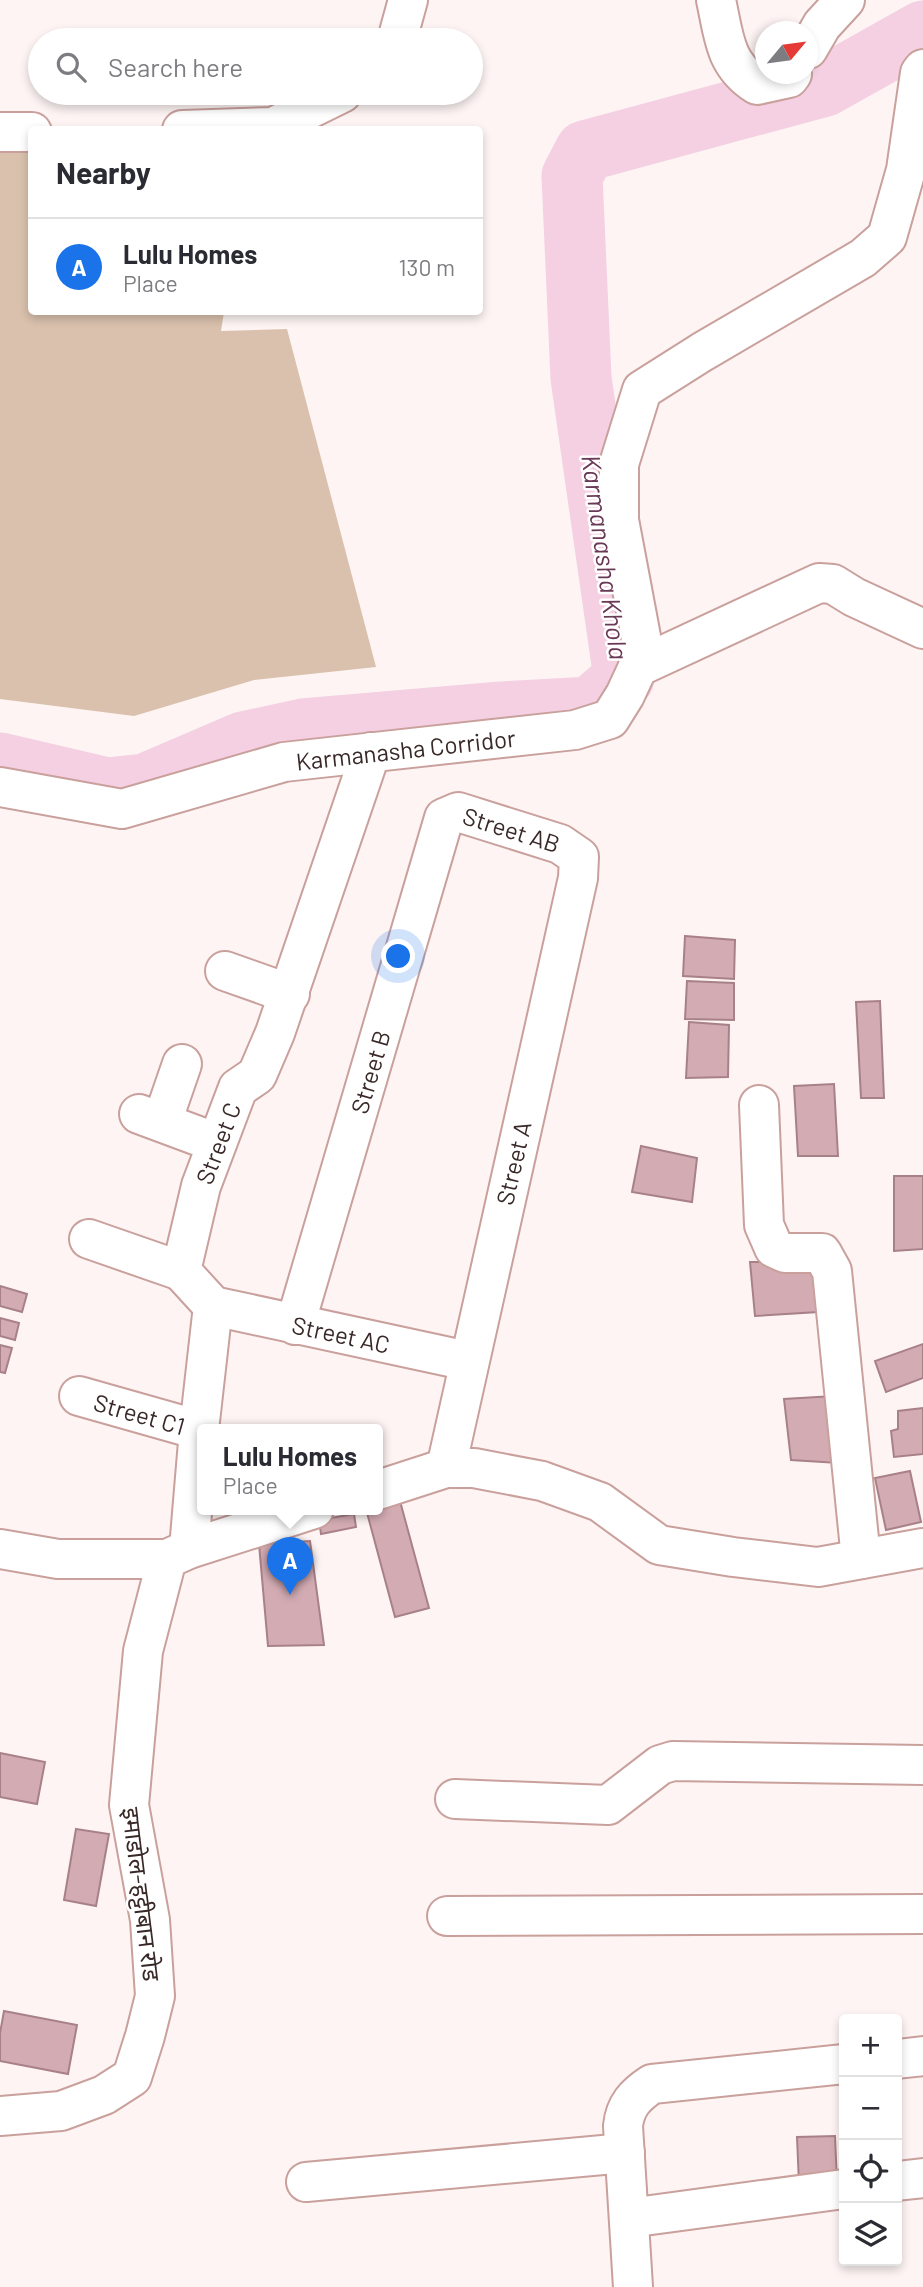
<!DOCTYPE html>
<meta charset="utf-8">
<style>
:root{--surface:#fff;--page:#f2f2f3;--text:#2b2b33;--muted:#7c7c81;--line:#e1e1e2;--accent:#1a73e8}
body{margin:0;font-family:Barlow,"Noto Sans Devanagari",sans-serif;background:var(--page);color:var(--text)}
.controls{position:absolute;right:21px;bottom:21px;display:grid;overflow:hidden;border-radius:7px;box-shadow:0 4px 10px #0003}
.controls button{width:63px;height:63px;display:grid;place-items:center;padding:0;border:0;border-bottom:2px solid var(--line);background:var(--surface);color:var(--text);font:35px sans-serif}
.compass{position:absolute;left:755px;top:21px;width:63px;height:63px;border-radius:50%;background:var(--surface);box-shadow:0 4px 10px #0003;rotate:61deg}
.you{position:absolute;left:399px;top:957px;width:24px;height:24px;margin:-18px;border:5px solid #fff;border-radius:50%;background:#1a73e8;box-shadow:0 0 0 10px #1a73e833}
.badge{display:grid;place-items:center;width:46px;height:46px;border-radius:50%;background:var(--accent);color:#fff;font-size:23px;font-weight:700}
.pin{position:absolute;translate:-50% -58px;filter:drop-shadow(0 2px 4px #0008)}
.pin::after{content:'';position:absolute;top:37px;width:24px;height:21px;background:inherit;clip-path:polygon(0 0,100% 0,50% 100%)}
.popup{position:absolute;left:197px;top:1424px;width:186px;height:91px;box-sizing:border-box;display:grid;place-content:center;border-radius:7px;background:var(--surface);filter:drop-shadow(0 2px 5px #0005);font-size:23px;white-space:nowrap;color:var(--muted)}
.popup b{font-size:26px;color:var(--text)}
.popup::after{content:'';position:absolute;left:50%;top:100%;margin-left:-14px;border:14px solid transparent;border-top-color:var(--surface)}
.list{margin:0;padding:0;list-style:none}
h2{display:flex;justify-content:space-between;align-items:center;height:91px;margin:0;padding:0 28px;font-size:30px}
h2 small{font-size:23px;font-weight:400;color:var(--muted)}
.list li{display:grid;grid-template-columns:46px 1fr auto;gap:21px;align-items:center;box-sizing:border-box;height:98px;padding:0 28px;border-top:2px solid var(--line)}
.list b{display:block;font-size:26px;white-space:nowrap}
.list p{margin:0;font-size:23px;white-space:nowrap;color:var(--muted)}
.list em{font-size:23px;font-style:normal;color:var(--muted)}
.icon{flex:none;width:38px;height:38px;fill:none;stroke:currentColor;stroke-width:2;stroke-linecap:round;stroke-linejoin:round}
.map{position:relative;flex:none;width:923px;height:2287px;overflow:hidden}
.search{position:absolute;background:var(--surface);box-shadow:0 4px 10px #0003;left:28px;top:28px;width:455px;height:77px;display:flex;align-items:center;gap:18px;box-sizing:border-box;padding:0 24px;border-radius:38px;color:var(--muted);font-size:26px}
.panel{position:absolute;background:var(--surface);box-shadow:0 4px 10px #0003;left:28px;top:126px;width:455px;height:189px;border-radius:7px}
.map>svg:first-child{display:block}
.green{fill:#d9c1ad}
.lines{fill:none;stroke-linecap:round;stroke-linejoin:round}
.river{stroke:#f4d0e2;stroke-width:61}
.building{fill:#d3abb3;stroke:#a88088;stroke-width:2}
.minor-casing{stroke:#c9a09c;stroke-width:42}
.minor{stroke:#fff;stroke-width:38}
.labels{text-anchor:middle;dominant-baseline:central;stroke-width:5;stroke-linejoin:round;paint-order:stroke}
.street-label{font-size:24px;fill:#382827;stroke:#fff}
.water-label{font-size:26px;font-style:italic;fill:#693955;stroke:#fff}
</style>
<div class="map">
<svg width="923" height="2287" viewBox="0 0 923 2287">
<rect width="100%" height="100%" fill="#fdf4f3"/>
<path class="green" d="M0 140H31L32 312H224L221 331 287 329 376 667 254 680 134 716 0 699Z"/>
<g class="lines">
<path class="river" d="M0 763 107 788 145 784 243 742 303 729 502 712 591 707 624 678 581 378 572 176 585 151 825 86 923 31"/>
</g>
<path class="building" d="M685 936 735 940 734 979 683 976Z
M687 981 734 983V1020L685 1019Z
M880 1001 884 1098H861L856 1002Z
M689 1022 729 1025 728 1077 686 1078Z
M834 1084 838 1156H798L794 1086Z
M641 1146 697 1158 692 1202 632 1192Z
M894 1176H923V1249L894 1251Z
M750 1262H811L818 1312 755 1316Z
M0 1286 27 1294 22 1312 0 1306Z
M0 1318 19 1323 15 1340 0 1336Z
M923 1344V1378L886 1392 875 1361Z
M0 1345 12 1348 5 1373 0 1372Z
M834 1396 838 1463 791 1460 784 1399Z
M923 1408V1454L894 1457 891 1431 898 1429V1411Z
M910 1471 921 1522 886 1530 875 1478Z
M400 1501 429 1608 395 1617 366 1509H378V1507Z
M354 1514 356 1527 321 1534 319 1520Z
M310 1541 324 1645 268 1646 259 1544Z
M0 1753 45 1762 37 1804 0 1797Z
M76 1829 109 1834 96 1906 64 1900Z
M4 2011 77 2025 68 2074 0 2061V2033Z
M835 2136 837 2182 799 2184 797 2137Z"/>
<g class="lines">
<g class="minor-casing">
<g id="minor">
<path d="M716 0C724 36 724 64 757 85L789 78 792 74"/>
<path d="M397 40 408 0"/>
<path d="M808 49 822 25 845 0"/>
<path d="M182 130 273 127 342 93"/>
<path d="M0 132H32"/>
<path d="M638 667 819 583 833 584 854 597 923 629"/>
<path id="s1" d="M0 787 122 809 284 762 575 730 610 719 625 695 638 667 641 637 619 520V464L642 390 702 352 863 258 887 237 906 170 920 73 923 69"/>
<path d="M225 971 290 994"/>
<path d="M759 1105 764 1225 774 1248 785 1253H822L832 1271 861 1559"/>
<path d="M139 1114 217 1143"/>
<path d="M162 1122 182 1064"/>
<path d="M89 1239 181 1271"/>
<path id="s2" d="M213 1306 468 1361"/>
<path id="s3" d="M295 1325 444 818 458 812 560 844 579 857 578 878 446 1468"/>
<path id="s4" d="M79 1396 199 1430"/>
<path d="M378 1490 446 1468H474L542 1481 600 1502 659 1545 733 1557 818 1567 923 1548"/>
<path d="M0 1549 58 1559H167"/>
<path id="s5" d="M189 1549 199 1430 213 1306 181 1271 201 1186 238 1088 257 1075 275 1033 371 752"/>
<path d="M455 1799 608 1805 660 1765 673 1761 923 1765"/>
<path d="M447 1916 923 1914"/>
<path d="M897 2059 923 2056"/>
<path d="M0 2116 61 2111 104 2095 132 2077 145 2036 155 1996 150 1920 129 1805 143 1651 167 1559 189 1549 314 1509"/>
<path d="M897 2181 923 2178"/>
<path d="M306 2182 625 2153"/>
<path d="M629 2218 844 2189"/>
<path d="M633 2287 623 2126C625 2106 635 2095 652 2084L844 2064"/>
</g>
</g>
<use href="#minor" class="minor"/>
</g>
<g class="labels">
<g class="street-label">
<text stroke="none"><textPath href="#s1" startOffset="415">Karmanasha Corridor</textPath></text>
<text stroke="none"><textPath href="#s3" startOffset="600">Street AB</textPath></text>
<text stroke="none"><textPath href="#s3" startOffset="264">Street B</textPath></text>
<text stroke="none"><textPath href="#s5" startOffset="425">Street C</textPath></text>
<text transform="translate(513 1163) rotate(-77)">Street A</text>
<text stroke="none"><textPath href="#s2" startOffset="131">Street AC</textPath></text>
<text stroke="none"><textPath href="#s4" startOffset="63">Street C1</textPath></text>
<text transform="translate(142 1894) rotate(83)">इमाडोल-हट्टीबान रोड</text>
</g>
<g class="water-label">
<text transform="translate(606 557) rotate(82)">Karmanasha Khola</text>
</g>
</g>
</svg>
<div class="controls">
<button>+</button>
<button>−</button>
<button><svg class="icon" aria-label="locate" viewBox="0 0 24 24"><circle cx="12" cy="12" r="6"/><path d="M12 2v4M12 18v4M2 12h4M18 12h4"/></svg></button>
<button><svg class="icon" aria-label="layers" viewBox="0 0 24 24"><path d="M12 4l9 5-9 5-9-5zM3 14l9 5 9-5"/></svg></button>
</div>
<svg class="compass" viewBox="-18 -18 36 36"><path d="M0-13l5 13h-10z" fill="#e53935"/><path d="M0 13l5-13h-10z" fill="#7c7c81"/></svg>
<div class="you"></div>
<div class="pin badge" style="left:290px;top:1595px">A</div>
<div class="popup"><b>Lulu Homes</b>Place</div>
<div class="search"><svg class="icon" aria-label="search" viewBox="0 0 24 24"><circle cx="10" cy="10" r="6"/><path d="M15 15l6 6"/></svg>Search here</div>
<section class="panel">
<h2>Nearby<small></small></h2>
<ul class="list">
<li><span class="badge">A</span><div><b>Lulu Homes</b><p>Place</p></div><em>130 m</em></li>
</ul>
</section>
</div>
